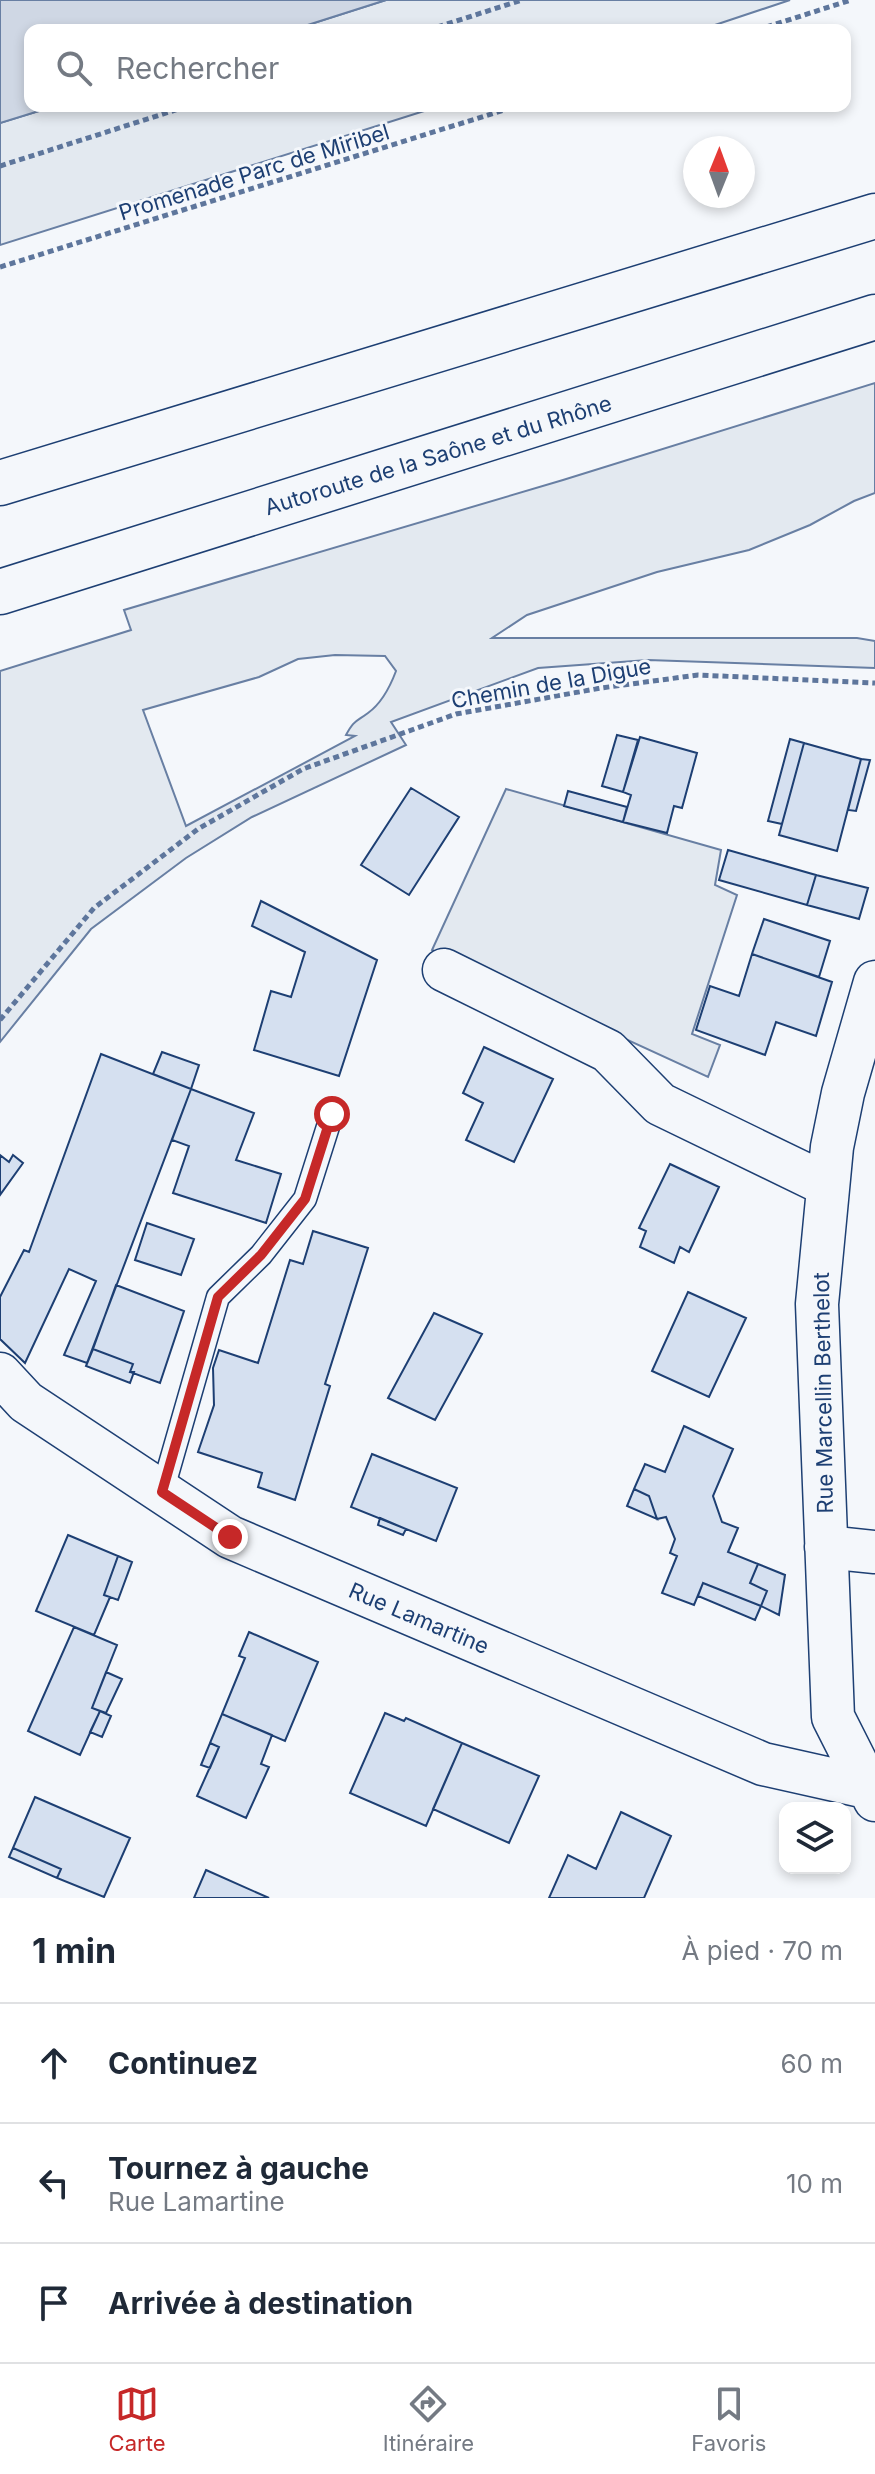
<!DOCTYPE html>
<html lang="fr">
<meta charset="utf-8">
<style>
:root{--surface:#fff;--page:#f6f6f7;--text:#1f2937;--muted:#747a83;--line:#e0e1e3;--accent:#c62828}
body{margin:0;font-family:Inter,sans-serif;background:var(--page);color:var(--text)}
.controls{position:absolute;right:24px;bottom:24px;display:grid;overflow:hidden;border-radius:16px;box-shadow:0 4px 12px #0003}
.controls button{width:72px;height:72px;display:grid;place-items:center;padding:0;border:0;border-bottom:2px solid var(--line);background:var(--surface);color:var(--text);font:40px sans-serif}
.compass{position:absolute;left:683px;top:136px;width:72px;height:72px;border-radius:50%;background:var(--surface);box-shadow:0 4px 12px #0003;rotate:1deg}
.stop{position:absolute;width:24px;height:24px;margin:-18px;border:6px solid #c62828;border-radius:50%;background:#fff}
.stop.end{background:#c62828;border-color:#fff;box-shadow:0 2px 8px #0008}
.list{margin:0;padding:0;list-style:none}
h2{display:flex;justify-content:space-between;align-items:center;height:104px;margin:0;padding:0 32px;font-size:34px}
h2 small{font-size:26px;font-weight:400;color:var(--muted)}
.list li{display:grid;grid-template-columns:52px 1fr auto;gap:24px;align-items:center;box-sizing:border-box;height:120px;padding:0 32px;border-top:2px solid var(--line)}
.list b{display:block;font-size:30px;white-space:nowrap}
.list p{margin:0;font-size:26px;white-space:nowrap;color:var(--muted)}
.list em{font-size:26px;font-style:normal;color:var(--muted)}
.icon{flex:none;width:44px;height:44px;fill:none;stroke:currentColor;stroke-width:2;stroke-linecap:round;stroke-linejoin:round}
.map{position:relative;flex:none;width:875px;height:1898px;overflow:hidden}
.search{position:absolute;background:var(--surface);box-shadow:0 4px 12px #0003;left:24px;right:24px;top:24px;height:88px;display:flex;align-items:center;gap:20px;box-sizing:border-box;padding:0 28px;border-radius:16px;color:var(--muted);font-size:30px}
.sheet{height:464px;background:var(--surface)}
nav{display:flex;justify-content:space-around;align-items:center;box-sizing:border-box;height:112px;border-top:2px solid var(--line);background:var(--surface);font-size:22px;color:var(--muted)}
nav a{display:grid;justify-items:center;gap:4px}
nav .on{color:var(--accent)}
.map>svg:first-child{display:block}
.green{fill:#e3e9f0;stroke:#687fa3;stroke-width:2;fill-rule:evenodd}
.water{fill:#cfd7e4;stroke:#687fa3;stroke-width:2}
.building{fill:#d5e0f0;stroke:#1d3f73;stroke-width:2}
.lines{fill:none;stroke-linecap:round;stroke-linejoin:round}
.lane-casing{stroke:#1d3f73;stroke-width:25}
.street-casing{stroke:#1d3f73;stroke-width:45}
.highway-casing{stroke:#1d3f73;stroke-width:47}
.path{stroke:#5e769c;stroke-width:5;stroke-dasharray:6 4;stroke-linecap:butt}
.lane{stroke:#f4f7fb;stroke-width:22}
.street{stroke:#f4f7fb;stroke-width:42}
.highway{stroke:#f4f7fb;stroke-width:44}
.route{stroke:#c62828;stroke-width:10}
.labels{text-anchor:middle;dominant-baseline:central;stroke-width:6;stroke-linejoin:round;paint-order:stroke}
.street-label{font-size:22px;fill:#1d3f73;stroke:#f4f7fb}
</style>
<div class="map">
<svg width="875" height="1898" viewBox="0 0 875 1898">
<rect width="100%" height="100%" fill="#f4f7fb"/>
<path class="green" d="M386 0H790L700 30H292Z
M55 106H440L0 245V123Z
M875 383V493L854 501 810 525 749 550 657 572 527 615 492 638H857L875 641V668L648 660 538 668 391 722 406 745 252 817 186 858 91 929 0 1042V671L131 630 124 610 563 480ZM335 655 385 656 396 671C390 687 382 703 368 713 356 722 354 720 346 735L355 736 186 826 143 710 259 677 298 659Z
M506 789 721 850 715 885 737 895 692 1034 720 1045 708 1077 432 950Z"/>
<path class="water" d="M0 0H386L292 30H30V106H55L0 123Z"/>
<path class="building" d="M617 735 638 740 623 792 602 786Z
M640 737 697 753 682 808 674 806 667 833 623 822 631 795 623 792Z
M790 739 804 743 782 824 768 821Z
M804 743 861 759 837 851 779 835Z
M861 759 870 760 856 811 848 810Z
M411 788 459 817 409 895 361 865Z
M568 791 627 807 623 822 564 806Z
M728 850 816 875 807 905 719 880Z
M816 875 868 888 859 919 807 905Z
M261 901 377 960 339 1076 254 1050 271 991 291 997 305 952 252 926Z
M764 919 830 941 819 977 752 954Z
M752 954 832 982 816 1036 776 1022 765 1055 696 1030 710 986 739 996Z
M484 1047 553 1079 514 1162 466 1140 483 1103 463 1093Z
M162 1052 199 1065 191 1089 153 1074Z
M101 1054 191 1089 87 1363 64 1355 96 1281 69 1269 25 1363 0 1339V1297L24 1250 29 1252Z
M191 1089 254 1113 236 1160 281 1174 266 1223 173 1193 189 1146 172 1140Z
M0 1155 9 1162 13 1155 23 1163 0 1195Z
M670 1164 719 1187 689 1252 680 1247 674 1263 640 1247 646 1231 639 1228Z
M147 1223 194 1239 181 1275 135 1260Z
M313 1231 368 1248 325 1384 330 1386 295 1500 258 1487 262 1473 198 1452 214 1405 213 1368 219 1350 258 1363 290 1260 303 1264Z
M116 1285 184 1311 160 1383 130 1372 133 1364 93 1349Z
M688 1292 746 1318 709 1397 652 1371Z
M434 1313 482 1334 435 1420 388 1398Z
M93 1349 133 1364 130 1372H134L130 1383 86 1366Z
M684 1426 733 1449 713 1496 722 1522 738 1528 728 1552 758 1564 750 1583 767 1591 761 1606 703 1583 694 1605 662 1593 677 1556 670 1553 675 1539 666 1517 657 1519 649 1496 634 1489 645 1464 665 1472Z
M372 1454 457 1488 436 1541 351 1507Z
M634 1489 649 1496 657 1519 627 1506Z
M380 1518 406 1529 403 1535 378 1525Z
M68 1535 118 1556 104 1595 110 1597 94 1635 36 1611Z
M118 1556 132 1562 118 1600 104 1595Z
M758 1564 785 1575 779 1615 761 1606 767 1591 750 1583Z
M703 1583 761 1606 755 1620 698 1596Z
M74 1627 117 1645 92 1708 100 1711 80 1755 28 1731Z
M249 1632 318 1662 285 1741 222 1714 245 1658 239 1656Z
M106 1672 122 1679 106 1713 92 1708Z
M100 1711 111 1716 102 1737 90 1732Z
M385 1713 404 1721 406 1718 462 1743 426 1826 350 1793Z
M222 1714 272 1735 261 1764 269 1767 246 1818 197 1796 219 1747 210 1743Z
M210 1743 219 1747 210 1768 201 1765Z
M462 1743 539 1776 509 1843 433 1809Z
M35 1797 130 1838 104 1897 57 1878 61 1869 13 1848Z
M621 1812 671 1836 644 1898H549L568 1855 596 1869Z
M13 1848 61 1869 57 1878 9 1857Z
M206 1870 269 1898H194Z"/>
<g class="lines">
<g class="lane-casing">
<path id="lane" d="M162 1492 218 1297 261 1255 305 1199 332 1114"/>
</g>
<g class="street-casing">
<path id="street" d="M444 970 608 1051 660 1104 827 1185
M875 982 843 1093 832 1147 817 1304 833 1717 875 1800
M0 1374 26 1402 230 1537 763 1764 875 1789
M826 1547 875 1552"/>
</g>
<g class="highway-casing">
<path id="highway" d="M0 483 875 216
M0 592 875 317"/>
</g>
<path class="path" d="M428 30 522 0
M757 30 851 0
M0 166 188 106
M0 267 517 106
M0 1020 94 908 198 829 303 769 456 714 601 688 698 675 875 683"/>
<use href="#lane" class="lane"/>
<use href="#street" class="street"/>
<use href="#highway" class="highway"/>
</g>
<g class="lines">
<path class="route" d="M230 1537 162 1492 218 1297 261 1255 305 1199 332 1114"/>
</g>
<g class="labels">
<g class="street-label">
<text transform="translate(254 172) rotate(-17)">Promenade Parc de Miribel</text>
<text transform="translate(438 455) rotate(-17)">Autoroute de la Saône et du Rhône</text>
<text transform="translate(551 683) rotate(-10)">Chemin de la Digue</text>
<text transform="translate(823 1393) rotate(-91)">Rue Marcellin Berthelot</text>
<text transform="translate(419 1618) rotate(23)">Rue Lamartine</text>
</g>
</g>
</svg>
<div class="controls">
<button><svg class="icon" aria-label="layers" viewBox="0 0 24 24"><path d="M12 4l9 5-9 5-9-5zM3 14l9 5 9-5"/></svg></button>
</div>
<svg class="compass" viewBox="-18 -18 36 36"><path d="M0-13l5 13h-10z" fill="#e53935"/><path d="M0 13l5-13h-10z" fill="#747a83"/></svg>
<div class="stop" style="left:332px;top:1114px"></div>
<div class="stop end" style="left:230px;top:1537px"></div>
<div class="search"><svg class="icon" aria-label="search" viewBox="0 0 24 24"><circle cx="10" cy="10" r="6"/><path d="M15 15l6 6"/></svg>Rechercher</div>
</div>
<section class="sheet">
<h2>1 min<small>À pied · 70 m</small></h2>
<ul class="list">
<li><svg class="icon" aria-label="ahead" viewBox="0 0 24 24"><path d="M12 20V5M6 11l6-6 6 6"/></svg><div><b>Continuez</b></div><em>60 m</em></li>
<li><svg class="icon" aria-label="left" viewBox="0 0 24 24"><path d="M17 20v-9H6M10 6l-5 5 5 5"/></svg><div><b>Tournez à gauche</b><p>Rue Lamartine</p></div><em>10 m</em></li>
<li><svg class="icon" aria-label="arrive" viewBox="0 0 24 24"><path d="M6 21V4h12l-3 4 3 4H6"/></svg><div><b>Arrivée à destination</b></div></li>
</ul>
</section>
<nav>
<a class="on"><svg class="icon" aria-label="map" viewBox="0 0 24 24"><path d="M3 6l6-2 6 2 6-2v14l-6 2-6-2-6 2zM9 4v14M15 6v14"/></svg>Carte</a>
<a><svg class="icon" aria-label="directions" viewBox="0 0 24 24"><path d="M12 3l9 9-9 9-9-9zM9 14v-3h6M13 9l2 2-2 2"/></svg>Itinéraire</a>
<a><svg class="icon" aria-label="saved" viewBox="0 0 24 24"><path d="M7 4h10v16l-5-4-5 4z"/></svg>Favoris</a>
</nav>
